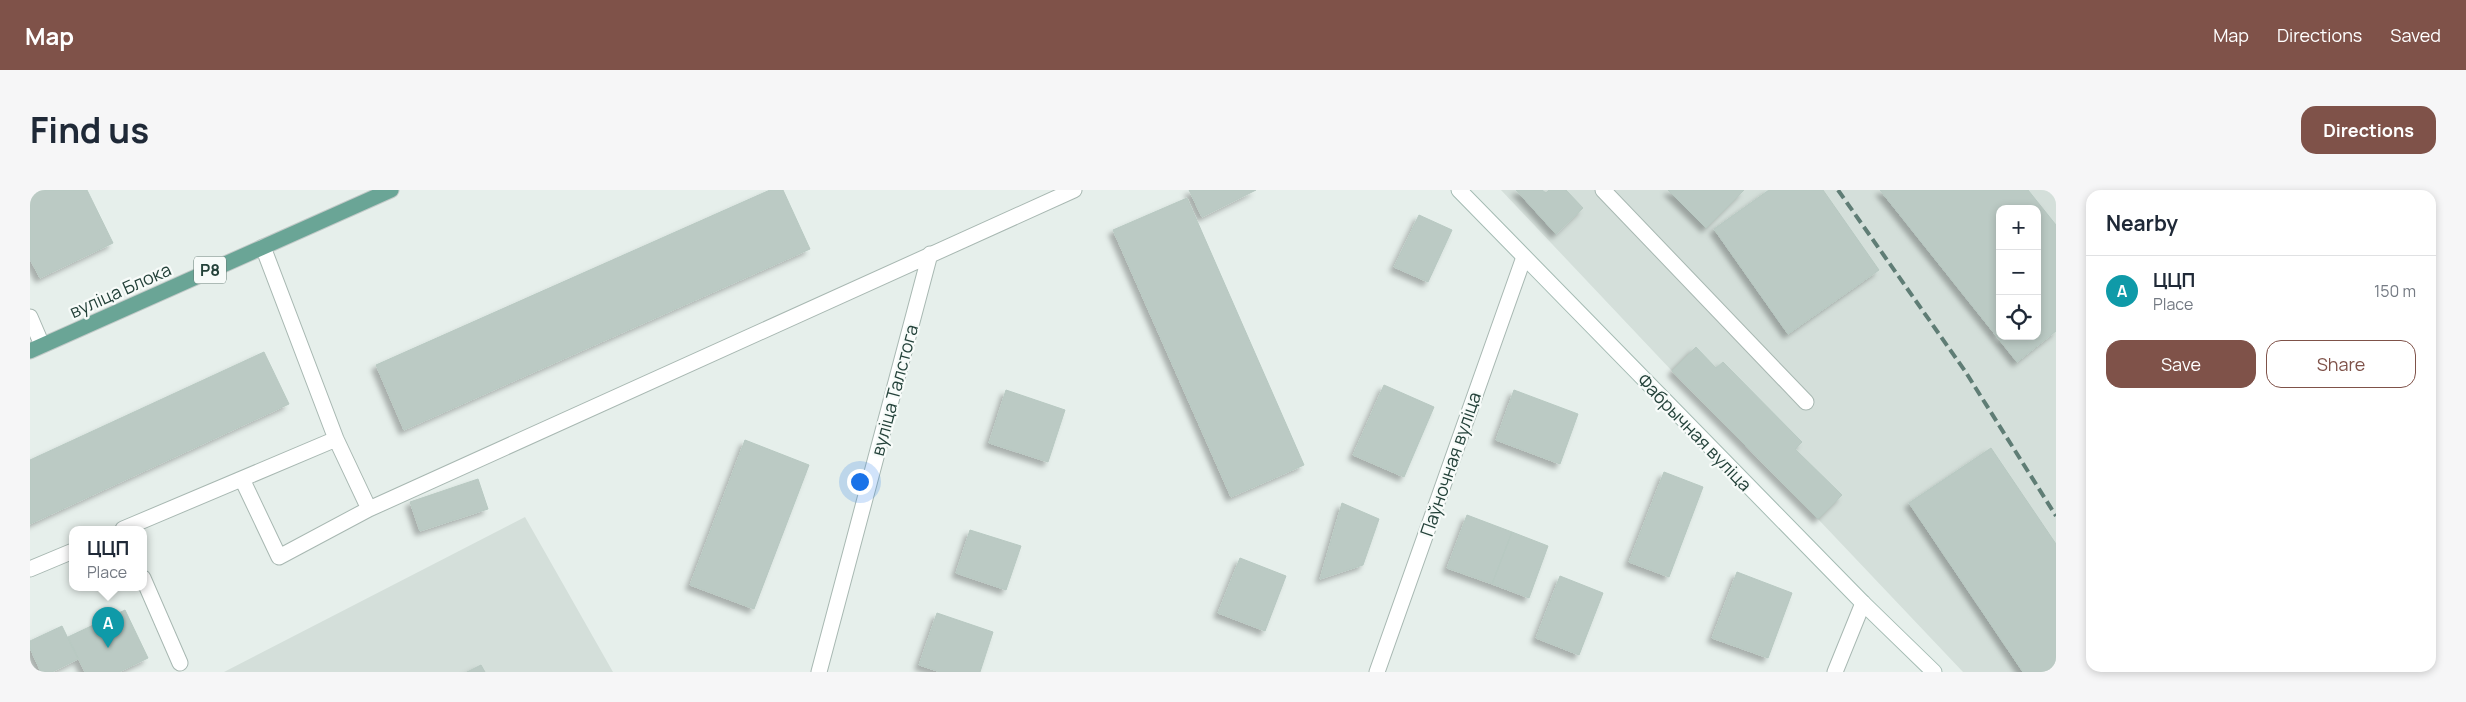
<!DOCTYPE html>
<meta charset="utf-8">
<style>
:root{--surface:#fff;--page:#f6f6f7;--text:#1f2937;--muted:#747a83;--line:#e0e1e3;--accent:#7f5249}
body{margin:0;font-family:Manrope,sans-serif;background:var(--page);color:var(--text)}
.controls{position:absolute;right:15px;top:15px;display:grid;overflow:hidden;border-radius:10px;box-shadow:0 2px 8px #0003}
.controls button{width:45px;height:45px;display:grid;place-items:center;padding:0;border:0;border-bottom:1px solid var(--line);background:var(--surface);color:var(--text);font:25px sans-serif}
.you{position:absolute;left:829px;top:291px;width:18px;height:18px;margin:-12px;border:4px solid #fff;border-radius:50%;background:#1a73e8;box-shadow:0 0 0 8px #1a73e833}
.badge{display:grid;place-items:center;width:32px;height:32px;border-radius:50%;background:var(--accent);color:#fff;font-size:16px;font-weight:700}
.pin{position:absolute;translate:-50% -41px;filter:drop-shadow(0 1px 2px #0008)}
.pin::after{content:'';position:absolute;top:26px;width:18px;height:15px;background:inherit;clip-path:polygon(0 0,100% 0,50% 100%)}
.popup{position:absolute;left:39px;top:336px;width:78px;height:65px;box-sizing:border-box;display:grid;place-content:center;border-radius:10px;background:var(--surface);filter:drop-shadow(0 1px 4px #0005);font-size:16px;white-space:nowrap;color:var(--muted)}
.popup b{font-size:19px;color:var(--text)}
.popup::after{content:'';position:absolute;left:50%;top:100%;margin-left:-10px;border:10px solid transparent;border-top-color:var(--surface)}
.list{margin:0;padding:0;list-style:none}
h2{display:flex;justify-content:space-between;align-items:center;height:65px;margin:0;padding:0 20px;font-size:21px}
h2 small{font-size:16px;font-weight:400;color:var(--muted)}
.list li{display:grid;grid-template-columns:32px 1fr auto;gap:15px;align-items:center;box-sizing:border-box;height:70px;padding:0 20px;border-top:1px solid var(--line)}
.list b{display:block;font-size:19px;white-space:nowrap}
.list p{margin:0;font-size:16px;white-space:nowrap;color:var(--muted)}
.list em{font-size:16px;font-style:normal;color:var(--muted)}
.actions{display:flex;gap:10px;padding:15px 20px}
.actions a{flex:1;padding:11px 0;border:1px solid var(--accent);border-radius:15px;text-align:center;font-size:18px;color:var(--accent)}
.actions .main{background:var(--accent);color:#fff}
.icon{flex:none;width:28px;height:28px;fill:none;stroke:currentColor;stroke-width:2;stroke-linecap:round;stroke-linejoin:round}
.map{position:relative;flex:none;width:2026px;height:482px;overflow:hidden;border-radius:15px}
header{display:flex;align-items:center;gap:30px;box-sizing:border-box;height:70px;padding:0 25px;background:var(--accent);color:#fff}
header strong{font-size:24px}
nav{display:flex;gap:28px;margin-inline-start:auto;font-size:18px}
.intro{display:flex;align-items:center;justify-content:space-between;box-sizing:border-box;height:120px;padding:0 30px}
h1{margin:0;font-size:35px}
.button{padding:12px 22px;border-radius:15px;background:var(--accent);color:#fff;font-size:18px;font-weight:700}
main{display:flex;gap:30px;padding:0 30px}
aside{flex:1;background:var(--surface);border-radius:15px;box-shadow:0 2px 8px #0003}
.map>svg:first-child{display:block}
.built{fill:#d4dfda;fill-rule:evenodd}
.building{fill:#bbcac4;stroke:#b8c9c2;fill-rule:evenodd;filter:url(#shadow)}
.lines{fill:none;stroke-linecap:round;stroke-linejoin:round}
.lane-casing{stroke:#a8b8b2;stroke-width:17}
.street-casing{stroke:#a8b8b2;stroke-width:17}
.secondary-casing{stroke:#a4bbb3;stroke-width:17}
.primary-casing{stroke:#c2cac8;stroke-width:17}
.lane{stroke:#fff;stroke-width:15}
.street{stroke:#fff;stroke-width:15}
.secondary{stroke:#fff;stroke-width:15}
.primary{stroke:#6aa596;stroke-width:15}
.rail{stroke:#5f7d75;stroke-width:4;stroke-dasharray:10 5;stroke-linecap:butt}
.labels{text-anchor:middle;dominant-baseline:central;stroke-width:4.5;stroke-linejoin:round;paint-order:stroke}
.shield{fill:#f7fbf9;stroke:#637a73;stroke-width:1}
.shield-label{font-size:16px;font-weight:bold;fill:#24423a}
.street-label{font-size:18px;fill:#24423a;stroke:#f7fbf9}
</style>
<header>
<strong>Map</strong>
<nav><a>Map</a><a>Directions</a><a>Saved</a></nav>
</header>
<div class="intro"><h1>Find us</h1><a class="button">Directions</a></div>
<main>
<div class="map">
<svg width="2026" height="482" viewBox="0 0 2026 482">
<defs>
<filter id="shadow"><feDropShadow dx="-4.5" dy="4.5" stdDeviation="2.5" flood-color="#0004"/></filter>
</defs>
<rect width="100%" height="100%" fill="#e6efeb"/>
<path class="built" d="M1471 0H2026V482H1933L1788 329 1642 181ZM1970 19H2007V146H1970Z
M495 327 583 482H194Z"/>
<path class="building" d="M0 0H57L83 53 10 88 0 69Z
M740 0H753L780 59 374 240 346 175Z
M1159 0H1226L1172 27Z
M1486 0H1512L1516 3 1519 0H1536L1553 18 1526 44Z
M1638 0H1714L1676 38Z
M1739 0H1793L1849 80 1758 144 1684 39Z
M1850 0H1998L2026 35V141L1987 172ZM1970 19H2007V146H1970Z
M1157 8 1274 275 1201 307 1083 40Z
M1389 25 1422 40 1398 92 1364 77Z
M1666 157 1686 178 1693 172 1772 252 1765 259 1812 305 1788 329 1642 181Z
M234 162 259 214 0 334V270Z
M1354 195 1404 217 1374 287 1323 265Z
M976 200 1035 220 1018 272 959 253Z
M1484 200 1548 224 1530 274 1466 250Z
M715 250 779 275 724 419 660 395Z
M1961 258 2026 354V482H1993L1879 313Z
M1634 282 1673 297 1639 387 1599 372Z
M448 289 458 319 390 341 380 312Z
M1312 313 1349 329 1333 375 1290 389Z
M1437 325 1482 342 1462 394 1417 378Z
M940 340 991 356 976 400 926 383Z
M1482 342 1518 356 1499 408 1462 394Z
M1210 368 1256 386 1235 441 1188 423Z
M1707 382 1762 403 1738 468 1682 448Z
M1530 386 1573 403 1549 465 1506 448Z
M95 420 118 468 89 482H55L38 447Z
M907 423 963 442 950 482H910L889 475Z
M32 436 48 469 22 482H11L0 458V451Z
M451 475 455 482H437Z"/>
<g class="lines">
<g class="lane-casing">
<path id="lane" d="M1573 0 1776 212
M233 57 306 249 339 319 1044 0
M0 127 12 155
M212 289 249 367 339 319
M93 339 306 249
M0 379 43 361
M113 388 150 473
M789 482 900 64
M1805 482 1833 413"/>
</g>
<g class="street-casing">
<path id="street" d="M1347 482 1494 67"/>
</g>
<g class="secondary-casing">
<path id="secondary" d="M1429 0 1833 413 1904 482"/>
</g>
<g class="primary-casing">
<path id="primary" d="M0 161 361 0"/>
</g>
<use href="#lane" class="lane"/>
<use href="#street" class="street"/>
<use href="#secondary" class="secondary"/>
<use href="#primary" class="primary"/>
<path class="rail" d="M1808 0 1935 181 2026 326"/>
</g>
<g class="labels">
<rect class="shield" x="164" y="66.5" width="32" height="27" rx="4"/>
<g class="shield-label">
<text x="180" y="80">Р8</text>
</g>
<g class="street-label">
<text transform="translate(90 100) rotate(-24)">вуліца Блока</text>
<text transform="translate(864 200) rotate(-75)">вуліца Талстога</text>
<text transform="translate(1665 242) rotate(46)">Фабрычная вуліца</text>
<text transform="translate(1420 274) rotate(-71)">Паўночная вуліца</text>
</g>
</g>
</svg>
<div class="controls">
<button>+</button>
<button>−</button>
<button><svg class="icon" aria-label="locate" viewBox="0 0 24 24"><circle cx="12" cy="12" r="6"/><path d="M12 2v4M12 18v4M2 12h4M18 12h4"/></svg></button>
</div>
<div class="you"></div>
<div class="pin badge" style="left:78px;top:458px;background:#0f9aa8">A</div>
<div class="popup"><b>ЦЦП</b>Place</div>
</div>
<aside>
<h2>Nearby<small></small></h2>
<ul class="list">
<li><span class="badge" style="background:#0f9aa8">A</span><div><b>ЦЦП</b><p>Place</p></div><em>150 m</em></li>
</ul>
<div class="actions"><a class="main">Save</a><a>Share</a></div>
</aside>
</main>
